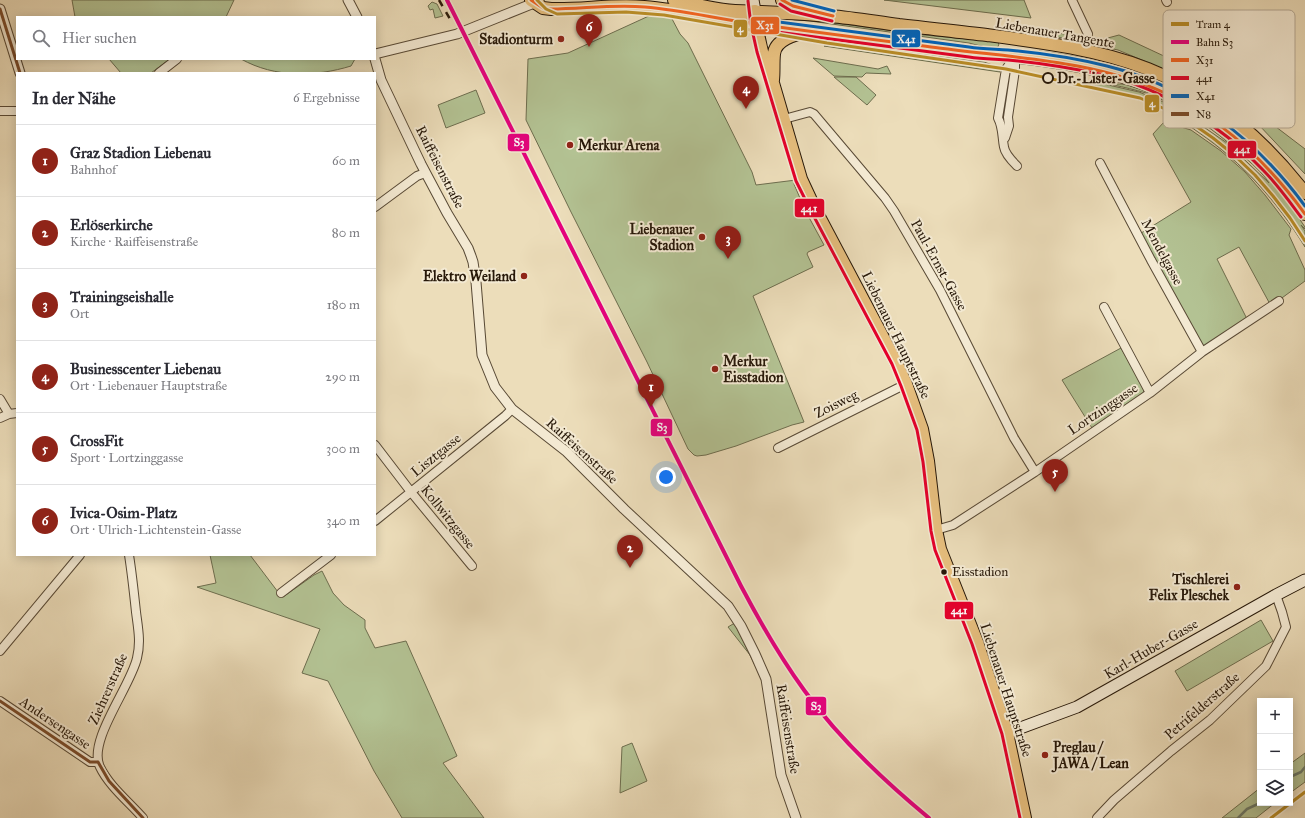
<!DOCTYPE html>
<html lang="de">
<meta charset="utf-8">
<style>
:root{--surface:#fff;--page:#f2f2f3;--text:#2b2b33;--muted:#7c7c81;--line:#e1e1e2;--accent:#8f2418}
body{margin:0;font-family:"IM FELL Great Primer",serif;background:var(--page);color:var(--text)}
.controls{position:absolute;right:12px;bottom:12px;display:grid;overflow:hidden;border-radius:0px;box-shadow:0 2px 10px #0003}
.controls button{width:36px;height:36px;display:grid;place-items:center;padding:0;border:0;border-bottom:1px solid var(--line);background:var(--surface);color:var(--text);font:20px sans-serif}
.you{position:absolute;left:666px;top:477px;width:14px;height:14px;margin:-10px;border:3px solid #fff;border-radius:50%;background:#1a73e8;box-shadow:0 0 0 6px #1a73e833}
.badge{display:grid;place-items:center;width:26px;height:26px;border-radius:50%;background:var(--accent);color:#fff;font-size:13px;font-weight:700}
.pin{position:absolute;translate:-50% -33px;filter:drop-shadow(0 1px 2px #0008)}
.pin::after{content:'';position:absolute;top:21px;width:14px;height:12px;background:inherit;clip-path:polygon(0 0,100% 0,50% 100%)}
.list{margin:0;padding:0;list-style:none}
h2{display:flex;justify-content:space-between;align-items:center;height:52px;margin:0;padding:0 16px;font-size:17px}
h2 small{font-size:13px;font-weight:400;color:var(--muted)}
.list li{display:grid;grid-template-columns:26px 1fr auto;gap:12px;align-items:center;box-sizing:border-box;height:72px;padding:0 16px;border-top:1px solid var(--line)}
.list b{display:block;font-size:15px;white-space:nowrap}
.list p{margin:0;font-size:13px;white-space:nowrap;color:var(--muted)}
.list em{font-size:13px;font-style:normal;color:var(--muted)}
.icon{flex:none;width:22px;height:22px;fill:none;stroke:currentColor;stroke-width:2;stroke-linecap:round;stroke-linejoin:round}
.map{position:relative;flex:none;width:1305px;height:818px;overflow:hidden}
.search{position:absolute;background:var(--surface);box-shadow:0 2px 10px #0003;left:16px;top:16px;width:360px;height:44px;display:flex;align-items:center;gap:10px;box-sizing:border-box;padding:0 14px;border-radius:0px;color:var(--muted);font-size:15px}
.panel{position:absolute;background:var(--surface);box-shadow:0 2px 10px #0003;left:16px;top:72px;width:360px;height:484px;border-radius:0px}
.map>svg:first-child{display:block}
.green{fill:#b3c293;stroke:#6d6d4e}
.lines{fill:none;stroke-linecap:round;stroke-linejoin:round}
.stream{stroke:#6c7b6a;stroke-width:2.5}
.minor-casing{stroke:#584935;stroke-width:10}
.tertiary-casing{stroke:#584935;stroke-width:11}
.secondary-casing{stroke:#271809;stroke-width:13}
.primary-casing{stroke:#271809;stroke-width:14}
.minor{stroke:#f3e9d2;stroke-width:8}
.tertiary{stroke:#f3e9d2;stroke-width:9}
.secondary{stroke:#f3e9d2;stroke-width:11}
.primary{stroke:#e6be7d;stroke-width:12}
.rail{stroke:#271809;stroke-width:2.5;stroke-dasharray:7 7;stroke-linecap:butt}
.bus-1-casing{stroke:#f3e9d2;stroke-width:6}
.bus-2-casing{stroke:#f3e9d2;stroke-width:6}
.bus-3-casing{stroke:#f3e9d2;stroke-width:6}
.bus-4-casing{stroke:#f3e9d2;stroke-width:6}
.bus-1{stroke:#f26522;stroke-width:3}
.bus-2{stroke:#e4002b;stroke-width:3}
.bus-3{stroke:#0065bd;stroke-width:3}
.bus-4{stroke:#7a4b2a;stroke-width:3}
.rail-1-casing{stroke:#f3e9d2;stroke-width:7}
.rail-1{stroke:#e6007e;stroke-width:4}
.tram-1-casing{stroke:#f3e9d2;stroke-width:6}
.tram-1{stroke:#b98d27;stroke-width:3}
.poi-dot{fill:#8f2418;stroke:#f3e9d2;stroke-width:1.5}
.stop-dot{fill:#f3e9d2;stroke:#271809;stroke-width:2}
.bus-dot{fill:#271809;stroke:#f3e9d2;stroke-width:1.5}
.labels{text-anchor:middle;dominant-baseline:central;stroke-width:4;stroke-linejoin:round;paint-order:stroke}
.bus-label{font-size:13px;fill:#271809;stroke:#f3e9d2;text-anchor:start}
.street-label{font-size:14px;fill:#271809;stroke:#f3e9d2}
.poi-label{font-size:14px;font-weight:bold;fill:#271809;stroke:#f3e9d2;text-anchor:end}
.stop-label{font-size:14px;font-weight:bold;fill:#271809;stroke:#f3e9d2;text-anchor:start}
.key{fill:#f3e9d2;stroke:#b6aa96;stroke-width:1}
.key-label{font-size:11px;fill:#271809}
.line-badge{stroke:#f3e9d2;stroke-width:1.5}
.badge-label{font-size:11px;text-anchor:middle;font-weight:bold;fill:#fff}
</style>
<div class="map">
<svg width="1305" height="818" viewBox="0 0 1305 818">
<rect width="100%" height="100%" fill="#ecddba"/>
<filter id="stains"><feTurbulence type="fractalNoise" baseFrequency=".005" numOctaves="4"/><feColorMatrix values="0 0 0 0 .2 0 0 0 0 .09 0 0 0 0 .02 0 0 0 .5 -.17"/></filter>
<radialGradient id="worn" r=".72"><stop offset=".6" stop-color="#630" stop-opacity="0"/><stop offset="1" stop-color="#630" stop-opacity=".3"/></radialGradient>
<path class="green" d="M72 0H234L226 17H75Z
M884 0H1024L1031 18Z
M432 2 437 4 443 16 435 18 433 9 430 10 428 6Z
M651 15 671 17 680 34 688 43 752 172 756 185 796 180 794 184 805 210 824 245 808 252 807 254 813 267 753 296 804 422 792 425 736 446 706 455 697 456 694 455 688 449 647 362 571 212 526 120 528 59 568 53Z
M774 18 820 21 924 35 990 41 997 42 999 44 997 49H992L969 43 810 21Z
M1041 31 1104 39 1119 35 1213 79 1305 149V174L1258 124 1199 84 1118 50 1039 33Z
M833 45 999 70 1000 72 824 46Z
M848 45 984 62 995 66Z
M1039 51C1148 63 1239 112 1305 201V205L1202 107 1038 55Z
M813 58 878 69 887 66 891 74 866 73 862 77 834 76Z
M109 59H170L151 73H121Z
M241 59H355L351 66C315 77 275 78 241 59Z
M834 77H856L876 95 867 105Z
M1095 82 1139 92 1166 103 1182 112 1227 143 1269 183C1262 172 1251 163 1241 154 1214 129 1181 106 1146 93 1135 90 1124 87 1113 85 1121 81 1142 89 1150 93 1215 121 1266 168 1305 227V229L1301 225 1305 231V247C1276 200 1244 164 1198 132 1184 122 1168 111 1151 104 1133 97 1114 93 1095 90Z
M476 90 485 113 446 128 438 105Z
M1164 122 1191 130 1221 151 1245 172 1265 195 1291 229 1289 235 1305 270V281L1271 306 1239 247 1217 259 1248 321 1202 352 1138 235 1191 202 1153 134Z
M1121 348 1143 386 1144 394 1092 428 1062 380Z
M210 555H250L278 592 283 597 314 575 322 571 333 593 344 605 365 620V628L375 648 406 641 457 756 443 763 484 818H402L374 771 328 681 302 673 320 629 197 587 216 583Z
M1261 620 1273 641 1187 691 1175 671Z
M733 624H735L755 665 750 655 728 627Z
M632 743 647 781 620 793 622 747Z
M1305 753V782L1290 793V764Z
M1260 788V803H1275L1256 818H1222Z"/>
<g class="lines">
<path class="stream" d="M1290 777 1301 772 1305 767
M1238 818 1247 809 1260 803"/>
<g class="minor-casing">
<path id="minor" d="M1072 0 1088 34
M1166 0 1167 2
M1015 56 1006 69 998 118C1003 127 1002 137 1004 147 1005 154 1012 161 1017 166
M159 73 177 59
M0 111H17
M784 119 810 112 814 114 885 198 894 211 940 290 1014 438 1035 472
M1005 138 1009 126 1008 117 1015 70V57
M1100 163 1151 260 1202 352
M375 207 417 176 425 173
M1104 307 1150 393
M0 399 9 414
M0 418 9 414 17 413
M375 445 411 492 472 566
M778 448 906 384
M375 521 505 416 512 409
M936 530 953 525 1035 472 1150 393 1202 352 1279 301
M129 555C132 574 134 593 136 612 138 628 141 642 137 658 131 686 87 741 100 767 109 786 129 802 143 818
M281 593 331 555
M0 651 80 555
M0 701 90 762H98
M1097 818 1114 800 1171 751 1210 720 1266 666 1286 627 1282 612 1276 595"/>
</g>
<g class="tertiary-casing">
<path id="tertiary" d="M348 0 357 17
M0 9 20 73
M375 54 457 34 539 1
M375 59 381 80 421 164 447 213 468 248 471 256 473 262 476 282 482 355 495 387 512 409 567 452 624 509 728 606 741 626 755 654 766 679 781 775 796 818"/>
</g>
<g class="secondary-casing">
<path id="secondary" d="M753 0 755 11
M1007 733 1077 707 1276 595 1305 580"/>
</g>
<g class="primary-casing">
<path id="primary" d="M531 0 543 8 551 9C582 10 613 4 644 7 679 10 714 18 749 23 812 32 875 39 939 48 1007 57 1077 59 1142 83 1208 107 1266 156 1305 214
M674 0C694 4 715 10 735 11 767 12 799 13 830 16 853 18 876 22 899 25 928 28 958 32 987 35 1041 42 1097 49 1148 69 1211 94 1264 140 1305 193
M782 0 793 6 805 9
M755 11C757 36 763 60 773 83L801 179 815 209 896 362 906 384 922 429 928 461 936 530 940 549 977 642 1007 733 1025 818
M773 80C774 71 773 63 774 54 775 40 795 34 806 32"/>
</g>
<use href="#minor" class="minor"/>
<use href="#tertiary" class="tertiary"/>
<use href="#secondary" class="secondary"/>
<use href="#primary" class="primary"/>
<path class="rail" d="M439 0 450 19"/>
<g class="bus-1-casing">
<path id="bus-1" d="M531 0 543 8 551 9C582 9 613 4 645 7 680 10 714 18 749 23 812 32 876 40 939 48 1015 58 1094 60 1165 93 1223 119 1268 163 1305 214
M782 0 793 6 833 16"/>
</g>
<g class="bus-2-casing">
<path id="bus-2" d="M748 1 751 25 757 52 796 181 811 211 892 364 901 386 917 430 923 462 931 531 935 550 972 644 1002 734 1020 818
M780 4 791 11 832 21
M755 29C826 38 897 48 969 57 982 59 995 59 1008 60 1040 63 1072 68 1104 75 1164 89 1221 125 1263 170 1277 184 1289 201 1301 217"/>
</g>
<g class="bus-3-casing">
<path id="bus-3" d="M792 0 834 11
M757 19C828 28 898 38 969 47 982 49 995 49 1008 50 1041 53 1075 58 1107 66 1188 86 1256 139 1305 206"/>
</g>
<g class="bus-4-casing">
<path id="bus-4" d="M0 9 20 73
M0 701 90 762H98
M98 762 109 781 143 818"/>
</g>
<use href="#bus-1" class="bus-1"/>
<use href="#bus-2" class="bus-2"/>
<use href="#bus-3" class="bus-3"/>
<use href="#bus-4" class="bus-4"/>
<g class="rail-1-casing">
<path id="rail-1" d="M447 0 741 586C760 622 780 657 804 690 839 739 883 780 929 818"/>
</g>
<use href="#rail-1" class="rail-1"/>
<g class="tram-1-casing">
<path id="tram-1" d="M537 0 546 9 557 14 626 12 664 15 827 43 1006 69 1140 98 1165 109 1190 122 1213 138 1234 155 1255 175 1273 196 1290 218 1305 241
M1271 818 1305 792"/>
</g>
<use href="#tram-1" class="tram-1"/>
</g>
<g class="poi-dot">
<circle cx="561" cy="39" r="4"/>
<circle cx="570" cy="145" r="4"/>
<circle cx="702" cy="237" r="4"/>
<circle cx="524" cy="276" r="4"/>
<circle cx="715" cy="369" r="4"/>
<circle cx="1237" cy="587" r="4"/>
<circle cx="1045" cy="755" r="4"/>
</g>
<circle class="stop-dot" cx="1048" cy="78" r="5"/>
<circle class="bus-dot" cx="944" cy="572" r="3.5"/>
<g class="labels">
<g class="bus-label">
<text x="952" y="572">Eisstadion</text>
</g>
<g class="street-label">
<text transform="translate(1055 33) rotate(10)">Liebenauer Tangente</text>
<text transform="translate(440 167) rotate(63)">Raiffeisenstraße</text>
<text transform="translate(1162 252) rotate(62)">Mendelgasse</text>
<text transform="translate(939 265) rotate(61)">Paul-Ernst-Gasse</text>
<text transform="translate(896 335) rotate(64)">Liebenauer Hauptstraße</text>
<text transform="translate(836 404) rotate(-26)">Zoisweg</text>
<text transform="translate(1103 409) rotate(-34)">Lortzinggasse</text>
<text transform="translate(582 451) rotate(42)">Raiffeisenstraße</text>
<text transform="translate(436 455) rotate(-39)">Lisztgasse</text>
<text transform="translate(448 517) rotate(51)">Kollwitzgasse</text>
<text transform="translate(1151 649) rotate(-30)">Karl-Huber-Gasse</text>
<text transform="translate(108 689) rotate(-66)">Ziehrerstraße</text>
<text transform="translate(1006 690) rotate(72)">Liebenauer Hauptstraße</text>
<text transform="translate(1202 706) rotate(-41)">Petrifelderstraße</text>
<text transform="translate(55 723) rotate(34)">Andersengasse</text>
<text transform="translate(788 729) rotate(81)">Raiffeisenstraße</text>
</g>
<g class="poi-label">
<text x="553" y="39">Stadionturm</text>
<text x="578" y="145" text-anchor="start">Merkur Arena</text>
<text x="694" y="229">Liebenauer<tspan x="694" dy="16">Stadion</tspan></text>
<text x="516" y="276">Elektro Weiland</text>
<text x="723" y="361" text-anchor="start">Merkur<tspan x="723" dy="16">Eisstadion</tspan></text>
<text x="1229" y="579">Tischlerei<tspan x="1229" dy="16">Felix Pleschek</tspan></text>
<text x="1053" y="747" text-anchor="start">Preglau /<tspan x="1053" dy="16">JAWA / Lean</tspan></text>
</g>
<g class="stop-label">
<text x="1057" y="78">Dr.-Lister-Gasse</text>
</g>
</g>
<rect x="1163" y="10" width="132" height="118" rx="6" class="key"/>
<rect x="1171" y="22" width="18" height="4" fill="#b98d27"/>
<rect x="1171" y="40" width="18" height="4" fill="#e6007e"/>
<rect x="1171" y="58" width="18" height="4" fill="#f26522"/>
<rect x="1171" y="76" width="18" height="4" fill="#e4002b"/>
<rect x="1171" y="94" width="18" height="4" fill="#0065bd"/>
<rect x="1171" y="112" width="18" height="4" fill="#7a4b2a"/>
<g class="key-label">
<text x="1196" y="28">Tram 4</text>
<text x="1196" y="46">Bahn S3</text>
<text x="1196" y="64">X31</text>
<text x="1196" y="82">441</text>
<text x="1196" y="100">X41</text>
<text x="1196" y="118">N8</text>
</g>
<g class="line-badge">
<rect x="750" y="16" width="30" height="19" rx="4" fill="#f26522"/>
<rect x="733" y="19" width="15" height="19" rx="4" fill="#b98d27"/>
<rect x="891" y="29" width="30" height="19" rx="4" fill="#0065bd"/>
<rect x="1144" y="94" width="16" height="19" rx="4" fill="#b98d27"/>
<rect x="507" y="133" width="23" height="19" rx="4" fill="#e6007e"/>
<rect x="1227" y="140" width="30" height="19" rx="4" fill="#e4002b"/>
<rect x="794" y="198" width="31" height="20" rx="4" fill="#e4002b"/>
<rect x="650" y="418" width="23" height="19" rx="4" fill="#e6007e"/>
<rect x="944" y="601" width="30" height="19" rx="4" fill="#e4002b"/>
<rect x="805" y="696" width="22" height="20" rx="4" fill="#e6007e"/>
</g>
<g class="badge-label">
<text x="765" y="29">X31</text>
<text x="740" y="32">4</text>
<text x="906" y="43">X41</text>
<text x="1152" y="107">4</text>
<text x="519" y="146">S3</text>
<text x="1242" y="153">441</text>
<text x="809" y="212">441</text>
<text x="662" y="431">S3</text>
<text x="959" y="614">441</text>
<text x="816" y="710">S3</text>
</g>
<rect width="100%" height="100%" filter="url(#stains)"/>
<rect width="100%" height="100%" fill="url(#worn)"/>
</svg>
<div class="controls">
<button>+</button>
<button>−</button>
<button><svg class="icon" aria-label="layers" viewBox="0 0 24 24"><path d="M12 4l9 5-9 5-9-5zM3 14l9 5 9-5"/></svg></button>
</div>
<div class="you"></div>
<div class="pin badge" style="left:651px;top:407px">1</div>
<div class="pin badge" style="left:630px;top:568px">2</div>
<div class="pin badge" style="left:728px;top:259px">3</div>
<div class="pin badge" style="left:746px;top:109px">4</div>
<div class="pin badge" style="left:1055px;top:492px">5</div>
<div class="pin badge" style="left:589px;top:47px">6</div>
<div class="search"><svg class="icon" aria-label="search" viewBox="0 0 24 24"><circle cx="10" cy="10" r="6"/><path d="M15 15l6 6"/></svg>Hier suchen</div>
<section class="panel">
<h2>In der Nähe<small>6 Ergebnisse</small></h2>
<ul class="list">
<li><span class="badge">1</span><div><b>Graz Stadion Liebenau</b><p>Bahnhof</p></div><em>60 m</em></li>
<li><span class="badge">2</span><div><b>Erlöserkirche</b><p>Kirche · Raiffeisenstraße</p></div><em>80 m</em></li>
<li><span class="badge">3</span><div><b>Trainingseishalle</b><p>Ort</p></div><em>180 m</em></li>
<li><span class="badge">4</span><div><b>Businesscenter Liebenau</b><p>Ort · Liebenauer Hauptstraße</p></div><em>290 m</em></li>
<li><span class="badge">5</span><div><b>CrossFit</b><p>Sport · Lortzinggasse</p></div><em>300 m</em></li>
<li><span class="badge">6</span><div><b>Ivica-Osim-Platz</b><p>Ort · Ulrich-Lichtenstein-Gasse</p></div><em>340 m</em></li>
</ul>
</section>
</div>
